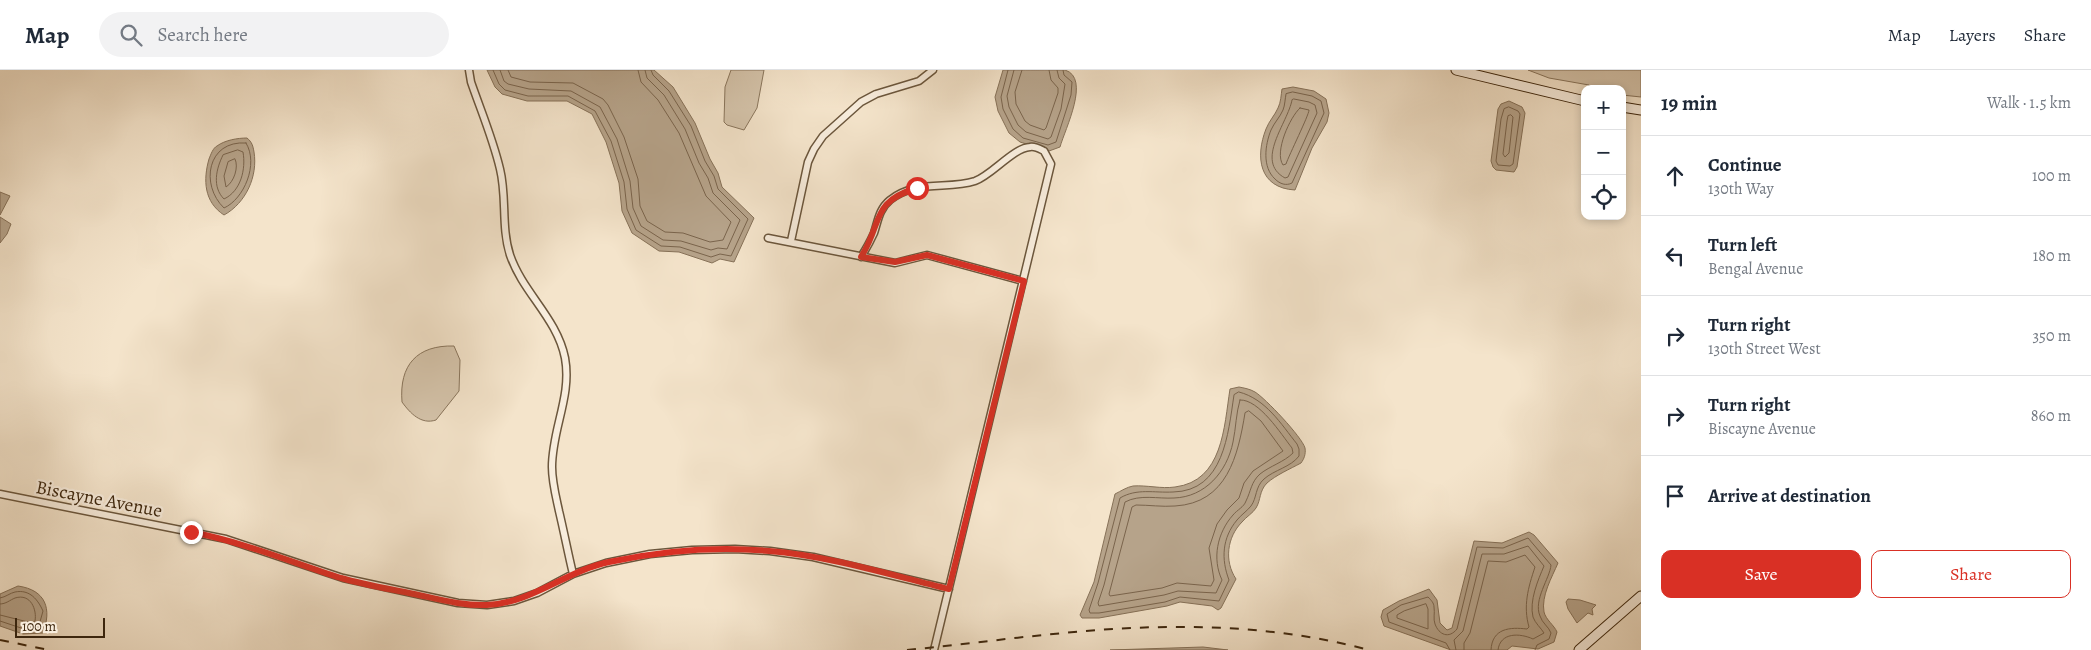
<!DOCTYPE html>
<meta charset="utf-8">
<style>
:root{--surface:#fff;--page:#f2f2f3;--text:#1f2937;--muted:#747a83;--line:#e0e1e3;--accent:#d93025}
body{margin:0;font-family:Alegreya,serif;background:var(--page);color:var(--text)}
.controls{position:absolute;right:15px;top:15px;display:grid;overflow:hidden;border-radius:10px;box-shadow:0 2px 8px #0003}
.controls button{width:45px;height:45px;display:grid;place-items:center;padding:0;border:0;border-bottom:1px solid var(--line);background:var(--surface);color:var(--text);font:25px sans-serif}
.scale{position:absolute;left:15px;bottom:12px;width:90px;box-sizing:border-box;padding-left:5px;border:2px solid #3d260d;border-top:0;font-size:14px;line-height:18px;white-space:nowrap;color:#3d260d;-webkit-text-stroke:4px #f8eddd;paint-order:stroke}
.stop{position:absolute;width:15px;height:15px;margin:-11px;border:4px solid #d93025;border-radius:50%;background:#fff}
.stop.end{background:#d93025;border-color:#fff;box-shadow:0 1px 5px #0008}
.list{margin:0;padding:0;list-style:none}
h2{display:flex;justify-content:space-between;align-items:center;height:65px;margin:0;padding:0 20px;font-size:21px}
h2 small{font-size:16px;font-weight:400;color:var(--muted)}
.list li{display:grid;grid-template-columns:32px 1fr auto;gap:15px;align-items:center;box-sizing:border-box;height:80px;padding:0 20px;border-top:1px solid var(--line)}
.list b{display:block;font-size:19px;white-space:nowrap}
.list p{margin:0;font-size:16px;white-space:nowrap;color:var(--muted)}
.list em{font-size:16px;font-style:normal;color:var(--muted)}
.actions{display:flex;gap:10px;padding:15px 20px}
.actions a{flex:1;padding:11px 0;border:1px solid var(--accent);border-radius:10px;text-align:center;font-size:18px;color:var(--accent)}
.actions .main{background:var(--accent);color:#fff}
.icon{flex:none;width:28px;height:28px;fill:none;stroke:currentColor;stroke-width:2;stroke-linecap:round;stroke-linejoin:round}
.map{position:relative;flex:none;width:1641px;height:580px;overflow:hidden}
header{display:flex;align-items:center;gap:30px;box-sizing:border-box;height:70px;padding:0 25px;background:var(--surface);border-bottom:1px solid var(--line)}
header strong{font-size:24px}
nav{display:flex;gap:28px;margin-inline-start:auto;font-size:18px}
.search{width:350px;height:45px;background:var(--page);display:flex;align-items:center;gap:12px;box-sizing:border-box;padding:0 18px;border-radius:28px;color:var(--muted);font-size:19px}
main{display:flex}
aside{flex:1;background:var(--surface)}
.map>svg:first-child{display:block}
.green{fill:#d5c4ab;stroke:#89755c}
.water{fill:#b6a38a;stroke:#867158}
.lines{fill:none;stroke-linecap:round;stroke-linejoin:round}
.shore{stroke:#7a644c;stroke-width:1}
.street-casing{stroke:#6b563c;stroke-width:9}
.secondary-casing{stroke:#3d260d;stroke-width:11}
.street{stroke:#f8eddd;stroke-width:6}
.secondary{stroke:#f8eddd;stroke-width:9}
.rail{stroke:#3d260d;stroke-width:2;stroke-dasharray:9 9;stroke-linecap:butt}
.route{stroke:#d93025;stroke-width:6}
.labels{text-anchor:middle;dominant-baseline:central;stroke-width:4.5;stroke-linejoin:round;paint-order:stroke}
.street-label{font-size:19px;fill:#3d260d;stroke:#f8eddd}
</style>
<header>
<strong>Map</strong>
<div class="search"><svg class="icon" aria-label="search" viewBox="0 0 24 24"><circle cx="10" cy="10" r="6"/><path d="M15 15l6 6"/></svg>Search here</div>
<nav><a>Map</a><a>Layers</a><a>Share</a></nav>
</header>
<main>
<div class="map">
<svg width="1641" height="580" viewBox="0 0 1641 580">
<rect width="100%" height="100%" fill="#f4e4cb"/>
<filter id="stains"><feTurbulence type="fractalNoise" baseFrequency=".004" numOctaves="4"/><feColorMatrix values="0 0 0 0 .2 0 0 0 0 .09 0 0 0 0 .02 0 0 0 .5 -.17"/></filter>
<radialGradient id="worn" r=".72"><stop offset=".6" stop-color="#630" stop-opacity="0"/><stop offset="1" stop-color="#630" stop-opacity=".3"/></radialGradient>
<path class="green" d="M731 0H764L757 38 744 60 727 55 724 52 725 17Z
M1528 0H1641V27L1622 25V19H1590L1589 15 1549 8Z
M454 276 460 290 459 321 436 350C421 355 410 343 402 332 399 295 417 275 454 276Z"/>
<path class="water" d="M487 0H654L673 17 695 53 710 89 718 103 722 117 754 148 734 192 720 189 712 193 679 182 659 181 632 163 622 141 619 113 606 72 592 44 567 31H527L502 24 495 17Z
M1003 0C1016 0 1055 0 1065 0 1091 8 1065 59 1060 77L1049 81 1020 72 1009 63 998 41 995 27Z
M1293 17 1314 21 1326 29 1329 43 1327 52 1312 78 1295 120C1259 118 1255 87 1266 59 1269 51 1275 45 1278 38 1281 32 1281 25 1282 19Z
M1509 31 1522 37 1525 43 1517 97 1514 102 1496 100 1493 97 1491 91 1498 39 1501 34Z
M247 68C252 72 253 76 254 82 258 106 246 133 224 145 204 132 203 110 209 89 211 84 213 78 217 76 225 70 238 68 247 68Z
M0 122 10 126 0 145Z
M0 147 11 154 7 164 0 173Z
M1239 317C1244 318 1250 319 1255 322 1265 328 1302 367 1305 378 1306 384 1304 389 1301 393 1290 399 1276 405 1267 413 1259 421 1261 430 1256 438 1253 443 1246 447 1242 452 1227 467 1224 491 1236 509L1221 538 1218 540 1212 536 1180 532 1167 536 1099 548H1082L1080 545 1094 512 1115 424C1121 421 1127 417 1133 416 1147 415 1161 419 1175 417 1223 411 1224 357 1230 319Z
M1529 462 1534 465 1558 493C1552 507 1541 526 1544 542 1546 550 1554 555 1557 562L1554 572 1538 579 1512 576 1507 580H1451L1384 556 1381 547 1383 540 1399 531 1429 519 1437 530 1440 553 1447 560 1452 558 1474 471 1502 473Z
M18 516C46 520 52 539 43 563L23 564 0 556V524Z
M1568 529 1580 530 1596 535 1592 539 1593 545 1588 543 1577 553 1568 539 1566 532Z
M1203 577 1228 580H1110Z"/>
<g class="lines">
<path class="shore" d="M493 0 499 14 505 20 528 26H568L595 41 611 71 624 112 627 139 636 160 661 176 680 177 711 187 720 184 731 186 748 149 718 119 714 106 705 91 691 56 669 21 653 5 651 0
M500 0 504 11 508 14 529 19 571 21 600 37 617 69 630 111 633 138 641 156 663 170 681 171 711 180 718 178 727 179 740 150 713 123 708 108 699 93 685 59 664 25 647 8 645 0
M508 0 511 7 530 12 573 13 603 29 608 35 624 67 638 109 640 136 647 151 665 162 683 163 710 172 723 170 731 152 706 126 679 63 658 30 641 12 638 0
M1008 0 1001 27 1003 39 1013 59 1023 68 1048 75 1056 72 1071 25 1072 12 1064 5 1063 0
M1014 0 1007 26 1009 37 1018 55 1026 62 1048 69 1051 67 1061 39 1065 14 1059 8 1057 0
M1022 0 1015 22 1016 34 1025 51 1030 55 1044 60 1046 58 1058 23V18L1051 10 1049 0
M1293 22 1312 26 1321 31 1324 43 1292 113C1286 116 1280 114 1275 109 1262 97 1265 75 1271 60 1274 53 1280 47 1283 40 1285 35 1285 29 1286 24Z
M1294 29 1309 32 1315 35 1317 43 1288 107 1285 108C1254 91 1288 53 1292 30Z
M1509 37 1518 41 1520 44 1513 94 1510 96 1498 95 1496 91 1501 49 1504 39Z
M1300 38 1309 40C1309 45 1289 85 1286 94L1283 95C1274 82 1290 47 1300 38Z
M1511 45 1513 47 1509 83 1505 87 1503 84 1507 51 1508 46Z
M246 73C259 94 244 129 224 138 200 115 207 70 246 73Z
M238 80 243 82C246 99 241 121 224 129 212 117 216 99 223 85Z
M235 89C239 97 234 112 226 117L224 106 228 92Z
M1239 322C1266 329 1281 354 1297 374L1299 379V386C1291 397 1274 400 1264 409 1255 417 1257 428 1251 436 1247 441 1241 445 1237 450 1222 468 1221 489 1229 510L1219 531 1180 527 1165 532 1099 543H1090L1089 540 1098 513 1120 428C1137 418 1154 423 1173 422 1224 421 1228 364 1234 325Z
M1240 330C1259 329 1281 364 1292 378L1293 383C1284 392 1270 396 1260 404 1251 412 1251 421 1246 431 1244 437 1237 440 1233 445 1217 463 1212 489 1222 510L1216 523 1178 521 1164 525 1099 536 1098 533 1104 515 1125 432C1140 424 1158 429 1174 428 1205 427 1227 402 1233 372 1236 358 1236 343 1240 330Z
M1249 341 1261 351 1283 381 1253 401 1244 413 1239 428 1227 440 1217 454 1209 478 1214 510 1211 516 1177 513 1162 518 1110 526 1109 524 1132 437 1136 435C1149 435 1162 437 1175 436 1227 433 1238 386 1245 343Z
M0 528C6 527 10 523 15 522 30 519 38 530 43 541L38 559H24L0 551
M0 534C6 534 10 530 15 528 31 523 37 540 35 551L32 553 0 545
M1426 534 1428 539V559L1397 548V545L1404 541Z
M1450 580 1446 573 1389 552 1387 544 1401 535 1428 527C1431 530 1434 533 1434 537 1435 543 1433 549 1435 554 1439 565 1449 569 1457 559L1477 477 1503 478 1528 468 1551 495C1550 508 1533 530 1540 546 1542 553 1549 557 1551 563L1549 569 1537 575 1535 580
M1456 580 1454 570 1463 561 1482 484H1504L1528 476 1544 496C1538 510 1529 531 1533 547 1535 553 1541 558 1544 563L1533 569C1520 563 1500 562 1498 580
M1464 580V573L1470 563 1488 491 1506 492 1525 485 1535 497C1528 518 1523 536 1529 557L1527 559C1510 557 1492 558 1491 580"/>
<g class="street-casing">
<path id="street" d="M469 0 471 12C481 41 493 69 500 99 507 127 501 157 510 185 523 223 557 248 565 288 572 326 552 359 552 397 552 412 556 427 559 441 564 462 568 483 573 504
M768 168 895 193 927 185 1023 211
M791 171 808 92 814 79 823 66 861 32 876 24 919 11 933 0
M861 187C866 179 870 172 874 163 878 151 879 139 890 130 917 109 947 120 975 111 992 105 1013 78 1030 77 1035 76 1040 79 1044 81L1051 94 934 580
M0 424 226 469 343 508 458 533 487 535 514 531 537 523 573 504 606 493 650 484 692 480 735 479 770 481 813 487 949 519"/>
</g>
<g class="secondary-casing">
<path id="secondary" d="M1456 0 1585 31
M1622 37 1641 40
M1579 580 1641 526"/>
</g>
<use href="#street" class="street"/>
<use href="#secondary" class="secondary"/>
<path class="rail" d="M0 570 49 580
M907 580C999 571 1092 556 1184 557 1246 557 1309 564 1369 580"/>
</g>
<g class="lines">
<path class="route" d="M191 462C243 472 291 492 341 508 365 515 390 519 414 524 438 529 463 536 487 535 532 533 566 501 609 492 661 481 715 476 769 481 830 486 890 505 949 519L1024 211 927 185 895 192 861 187C883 153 870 132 917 118"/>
</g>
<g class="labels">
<g class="street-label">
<text transform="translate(99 429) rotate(11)">Biscayne Avenue</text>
</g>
</g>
<rect width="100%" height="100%" filter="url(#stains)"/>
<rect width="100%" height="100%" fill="url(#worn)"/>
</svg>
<div class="controls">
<button>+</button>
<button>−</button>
<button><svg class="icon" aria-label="locate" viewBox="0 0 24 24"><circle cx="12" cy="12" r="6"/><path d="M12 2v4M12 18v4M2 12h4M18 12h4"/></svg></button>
</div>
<div class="scale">100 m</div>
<div class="stop" style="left:917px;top:118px"></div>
<div class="stop end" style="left:191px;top:462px"></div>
</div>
<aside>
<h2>19 min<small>Walk · 1.5 km</small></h2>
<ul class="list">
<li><svg class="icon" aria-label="ahead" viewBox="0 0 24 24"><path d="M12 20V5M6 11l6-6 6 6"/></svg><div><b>Continue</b><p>130th Way</p></div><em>100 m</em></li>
<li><svg class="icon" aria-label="left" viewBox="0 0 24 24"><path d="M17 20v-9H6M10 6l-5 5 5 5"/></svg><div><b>Turn left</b><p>Bengal Avenue</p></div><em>180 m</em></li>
<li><svg class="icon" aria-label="right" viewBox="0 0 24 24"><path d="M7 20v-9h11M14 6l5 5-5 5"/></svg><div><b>Turn right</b><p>130th Street West</p></div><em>350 m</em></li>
<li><svg class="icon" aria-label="right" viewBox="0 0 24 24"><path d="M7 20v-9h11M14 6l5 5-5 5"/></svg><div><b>Turn right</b><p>Biscayne Avenue</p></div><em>860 m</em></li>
<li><svg class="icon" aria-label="arrive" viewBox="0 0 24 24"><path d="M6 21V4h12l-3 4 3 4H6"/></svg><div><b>Arrive at destination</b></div></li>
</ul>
<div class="actions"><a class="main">Save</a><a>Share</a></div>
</aside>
</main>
